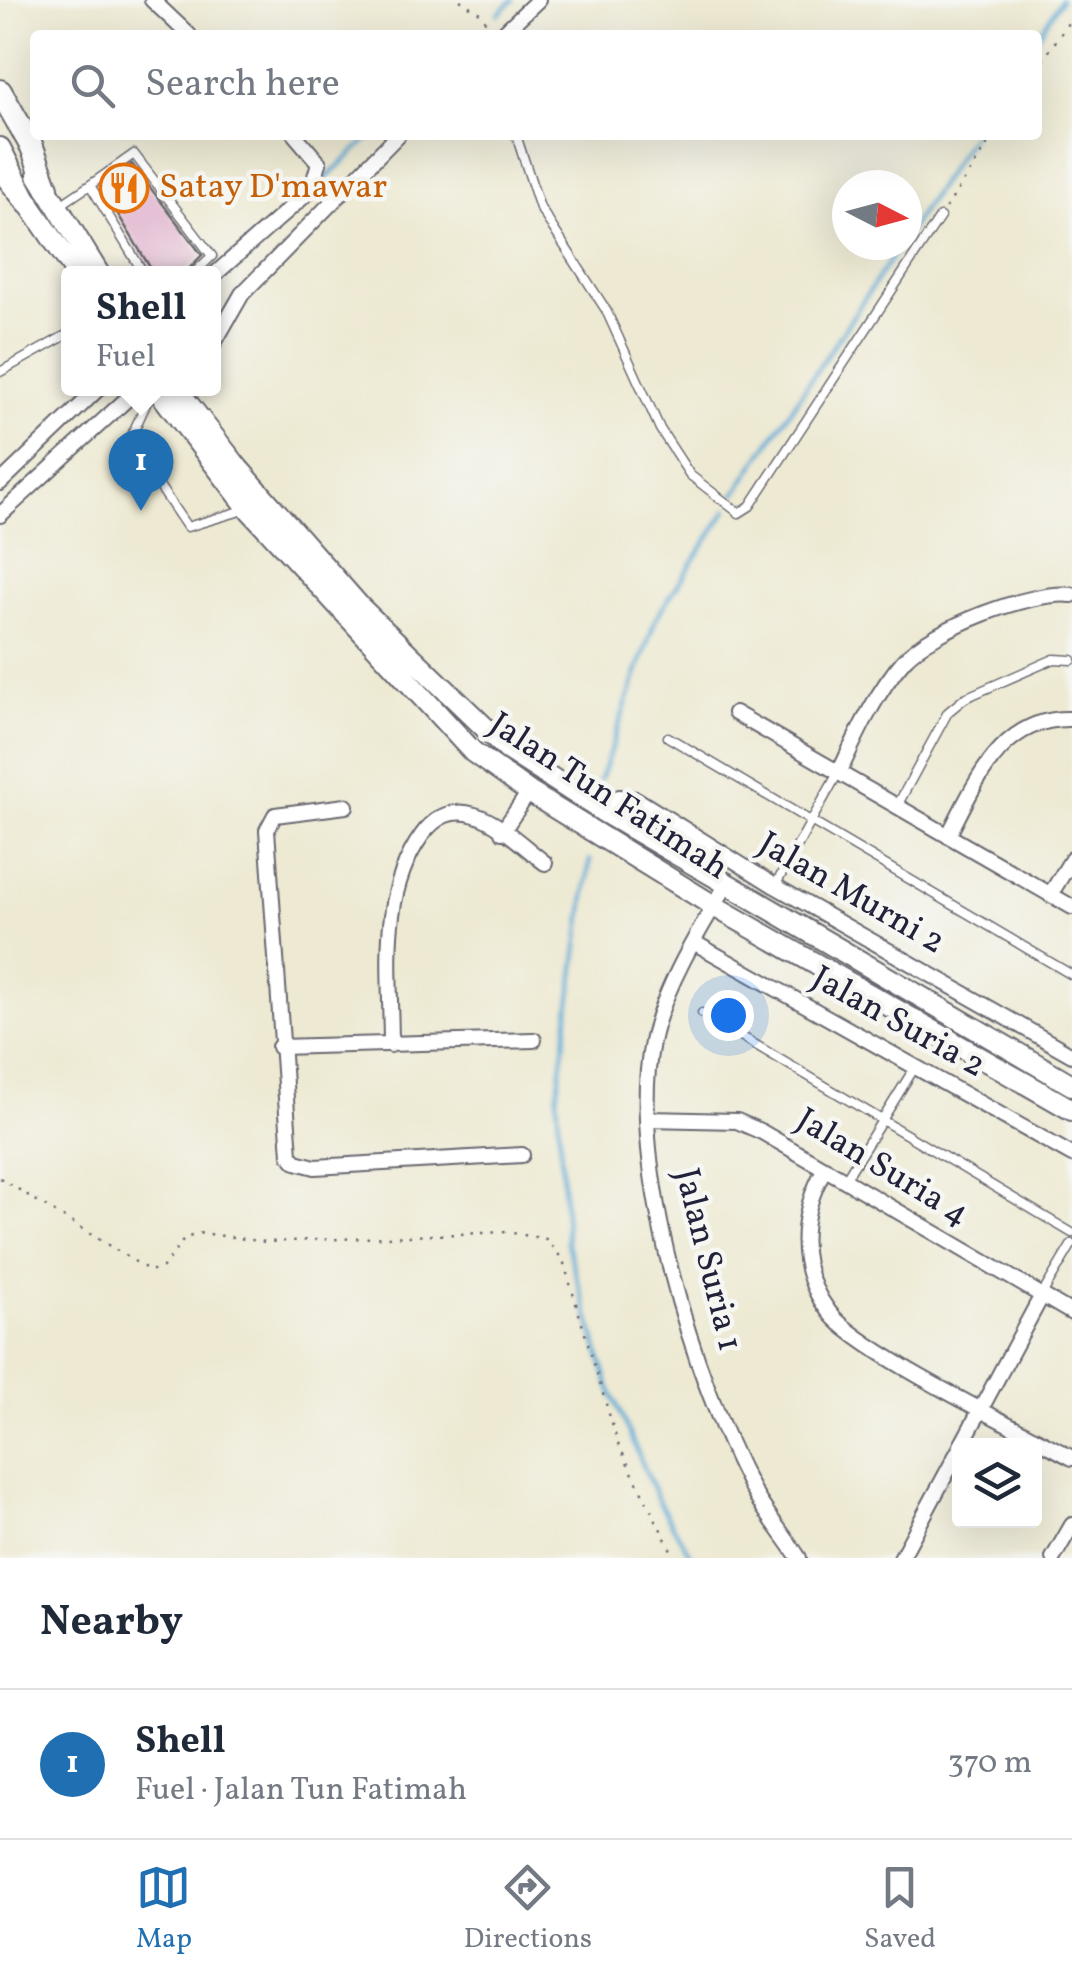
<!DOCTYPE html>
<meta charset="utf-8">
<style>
:root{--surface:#fff;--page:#f2f2f3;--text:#1f2937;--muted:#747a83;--line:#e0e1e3;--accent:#1f6fb2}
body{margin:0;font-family:Vollkorn,serif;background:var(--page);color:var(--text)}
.controls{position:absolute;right:30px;bottom:30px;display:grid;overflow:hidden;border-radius:10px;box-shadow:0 10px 40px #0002}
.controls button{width:90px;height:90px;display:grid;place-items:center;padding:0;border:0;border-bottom:2px solid var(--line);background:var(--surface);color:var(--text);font:50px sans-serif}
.compass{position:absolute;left:832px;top:170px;width:90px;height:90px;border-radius:50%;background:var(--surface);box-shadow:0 10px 40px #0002;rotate:96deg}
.you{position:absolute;left:728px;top:1015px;width:35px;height:35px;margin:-25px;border:8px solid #fff;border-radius:50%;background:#1a73e8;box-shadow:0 0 0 15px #1a73e833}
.badge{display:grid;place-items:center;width:65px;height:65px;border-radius:50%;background:var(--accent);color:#fff;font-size:32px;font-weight:700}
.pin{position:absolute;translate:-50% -82px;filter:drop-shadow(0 2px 5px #0008)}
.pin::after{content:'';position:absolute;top:52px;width:35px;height:30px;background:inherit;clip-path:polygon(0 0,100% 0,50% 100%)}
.popup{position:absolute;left:61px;top:266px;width:160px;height:130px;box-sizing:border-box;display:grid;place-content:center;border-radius:10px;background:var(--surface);filter:drop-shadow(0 2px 8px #0005);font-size:32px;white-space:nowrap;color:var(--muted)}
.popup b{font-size:38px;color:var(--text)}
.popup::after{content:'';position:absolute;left:50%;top:100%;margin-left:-20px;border:20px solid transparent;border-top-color:var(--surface)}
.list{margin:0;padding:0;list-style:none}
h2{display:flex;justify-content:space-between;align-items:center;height:130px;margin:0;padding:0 40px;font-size:42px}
h2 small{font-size:32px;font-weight:400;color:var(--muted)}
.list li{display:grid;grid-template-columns:65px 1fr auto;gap:30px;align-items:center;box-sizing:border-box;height:150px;padding:0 40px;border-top:2px solid var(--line)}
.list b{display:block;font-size:38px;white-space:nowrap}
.list p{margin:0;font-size:32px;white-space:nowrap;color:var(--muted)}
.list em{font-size:32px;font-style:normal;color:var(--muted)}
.icon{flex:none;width:55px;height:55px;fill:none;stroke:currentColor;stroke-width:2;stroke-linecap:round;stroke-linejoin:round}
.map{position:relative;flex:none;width:1072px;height:1558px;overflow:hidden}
.search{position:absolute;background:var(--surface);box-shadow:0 10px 40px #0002;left:30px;right:30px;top:30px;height:110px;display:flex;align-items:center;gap:25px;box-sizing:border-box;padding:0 35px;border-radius:10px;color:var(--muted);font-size:38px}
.sheet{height:280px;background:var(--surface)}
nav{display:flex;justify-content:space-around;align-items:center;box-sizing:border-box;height:140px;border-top:2px solid var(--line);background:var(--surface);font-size:28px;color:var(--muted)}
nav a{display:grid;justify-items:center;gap:5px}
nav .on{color:var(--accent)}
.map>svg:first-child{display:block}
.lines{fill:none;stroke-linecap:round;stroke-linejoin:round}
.stream{stroke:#5caad6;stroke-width:4}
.building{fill:#dfaecc}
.service-casing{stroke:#696870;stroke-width:11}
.minor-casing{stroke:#696870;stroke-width:18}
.secondary-casing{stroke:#696870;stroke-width:24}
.primary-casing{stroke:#696870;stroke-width:26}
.path{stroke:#696870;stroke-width:2.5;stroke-dasharray:2.5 8;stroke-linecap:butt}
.service{stroke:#fff;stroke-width:8}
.minor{stroke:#fff;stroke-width:14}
.secondary{stroke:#fff;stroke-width:20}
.primary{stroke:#fff;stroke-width:22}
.labels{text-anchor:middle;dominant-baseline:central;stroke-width:9;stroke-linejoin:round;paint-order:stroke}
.food-label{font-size:35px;fill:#c56008;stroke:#f6f6f2;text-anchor:start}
.street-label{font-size:35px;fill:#22223b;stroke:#f6f6f2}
</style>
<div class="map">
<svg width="1072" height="1558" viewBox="0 0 1072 1558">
<rect width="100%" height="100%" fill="#f6f6f2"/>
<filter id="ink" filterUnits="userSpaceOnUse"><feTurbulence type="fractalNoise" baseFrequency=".01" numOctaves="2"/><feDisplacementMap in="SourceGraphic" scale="20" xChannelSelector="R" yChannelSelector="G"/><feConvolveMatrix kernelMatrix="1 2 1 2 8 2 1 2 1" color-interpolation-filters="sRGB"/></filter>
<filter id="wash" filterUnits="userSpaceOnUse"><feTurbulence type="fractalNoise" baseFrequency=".0048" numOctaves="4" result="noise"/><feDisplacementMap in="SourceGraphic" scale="40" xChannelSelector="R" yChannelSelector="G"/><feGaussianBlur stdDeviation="2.25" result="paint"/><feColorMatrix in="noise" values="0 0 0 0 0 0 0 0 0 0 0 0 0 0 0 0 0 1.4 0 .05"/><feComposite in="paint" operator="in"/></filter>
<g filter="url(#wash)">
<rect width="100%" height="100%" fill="#ede9d2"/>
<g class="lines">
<path class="stream" d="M498 14 513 0
M477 35 480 33
M1037 37 1061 0
M319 185 372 135
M907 234 972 135
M735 494 900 245
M600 780 656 618 727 510
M590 860 557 1098 567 1244 608 1384 659 1502 692 1558"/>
</g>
<g id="blocks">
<path class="building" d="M132 164 202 255 184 274H154L101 186Z"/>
</g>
</g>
<g filter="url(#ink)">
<use href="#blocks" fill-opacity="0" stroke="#696870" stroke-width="2.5"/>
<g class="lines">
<g class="service-casing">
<path id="service" d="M516 135 540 208 606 310 660 429 690 475 739 513 750 506 940 217
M90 185 134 154 212 256 193 274
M59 206 90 185 144 274
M0 372 68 334
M153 389 129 441 187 527 244 510
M668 737 1072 975
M897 806 948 712 965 698 1054 659 1072 660
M775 886 838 773
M702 1013 1072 1233
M845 1180 915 1067
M1041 1296 1072 1244"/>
</g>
<g class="minor-casing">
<path id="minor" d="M152 0 189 35
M501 35 538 0
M214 275 311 190 319 163 295 135
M214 343 242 294 398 135
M0 483 99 388
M0 515 139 388
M735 713 1072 907
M839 773C857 734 876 692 904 660 932 629 1030 590 1072 595
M346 806 275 815 267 830 290 1155 296 1162 315 1167 522 1155
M604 812 619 797 636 799 775 886 1072 1055
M502 832 529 792
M948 836C976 783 1001 716 1072 719
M727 884C699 930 663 989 652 1042 627 1164 694 1380 752 1489 765 1513 784 1535 799 1558
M1050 895 1072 859
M695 943 1072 1155
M391 1045C391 973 378 896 422 835 436 816 452 808 475 815 499 822 525 848 545 863
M279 1047 534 1040
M649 1119 737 1121 762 1132 1072 1313
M825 1168C799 1214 795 1267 829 1312 859 1352 1020 1429 1072 1458
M961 1446 1041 1297
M901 1558 960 1448
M1053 1558 1072 1525"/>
</g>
<g class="secondary-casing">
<path id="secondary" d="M0 148 28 203 77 274
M38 175 99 274
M156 388 249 509 473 752 529 792 714 906 1072 1110
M176 388 238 468 361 608 507 749 604 812 1072 1085"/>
</g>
<g class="primary-casing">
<path id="primary" d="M0 91 32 147 47 188
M0 168 28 203"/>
</g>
<path class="path" d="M460 0 480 13 488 25
M1037 69 1072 17
M946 208 994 135
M0 1178 150 1271 163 1267 185 1238 202 1233 266 1242 507 1232 546 1239 563 1260 618 1444 675 1558"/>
<use href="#service" class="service"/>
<use href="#minor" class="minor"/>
<use href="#secondary" class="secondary"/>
<use href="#primary" class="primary"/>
</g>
</g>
<defs>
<g id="restaurant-ring" transform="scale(2.5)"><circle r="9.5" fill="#f6f6f2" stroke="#e8710a" stroke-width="1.5"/><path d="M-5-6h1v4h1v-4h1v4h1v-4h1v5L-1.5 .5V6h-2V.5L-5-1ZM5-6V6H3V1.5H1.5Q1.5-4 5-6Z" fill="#e8710a"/></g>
</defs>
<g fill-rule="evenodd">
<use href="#restaurant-ring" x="124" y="188"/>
</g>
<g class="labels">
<g class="food-label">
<text x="159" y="188">Satay D'mawar</text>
</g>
<g class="street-label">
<text transform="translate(608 797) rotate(33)">Jalan Tun Fatimah</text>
<text transform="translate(851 894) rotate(30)">Jalan Murni 2</text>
<text transform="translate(898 1023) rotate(29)">Jalan Suria 2</text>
<text transform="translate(882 1168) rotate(31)">Jalan Suria 4</text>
<text transform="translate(707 1260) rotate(76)">Jalan Suria 1</text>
</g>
</g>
</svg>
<div class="controls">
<button><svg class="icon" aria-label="layers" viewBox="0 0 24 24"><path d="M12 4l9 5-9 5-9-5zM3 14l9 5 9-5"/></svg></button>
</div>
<svg class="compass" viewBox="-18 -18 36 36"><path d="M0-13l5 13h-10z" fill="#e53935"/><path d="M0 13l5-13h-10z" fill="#747a83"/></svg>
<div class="you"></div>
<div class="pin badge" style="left:141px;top:511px">1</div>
<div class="popup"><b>Shell</b>Fuel</div>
<div class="search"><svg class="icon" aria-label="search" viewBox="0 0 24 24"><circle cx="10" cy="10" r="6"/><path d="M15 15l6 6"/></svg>Search here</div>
</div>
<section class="sheet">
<h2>Nearby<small></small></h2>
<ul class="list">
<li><span class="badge">1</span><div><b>Shell</b><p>Fuel · Jalan Tun Fatimah</p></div><em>370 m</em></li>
</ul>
</section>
<nav>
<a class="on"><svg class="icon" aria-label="map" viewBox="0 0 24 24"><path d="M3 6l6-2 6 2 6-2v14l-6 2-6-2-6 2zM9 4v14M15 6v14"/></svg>Map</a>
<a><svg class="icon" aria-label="directions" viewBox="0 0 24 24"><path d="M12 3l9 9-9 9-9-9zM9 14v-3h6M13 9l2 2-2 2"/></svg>Directions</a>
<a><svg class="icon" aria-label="saved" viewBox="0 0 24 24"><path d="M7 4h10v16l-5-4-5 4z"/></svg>Saved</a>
</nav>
